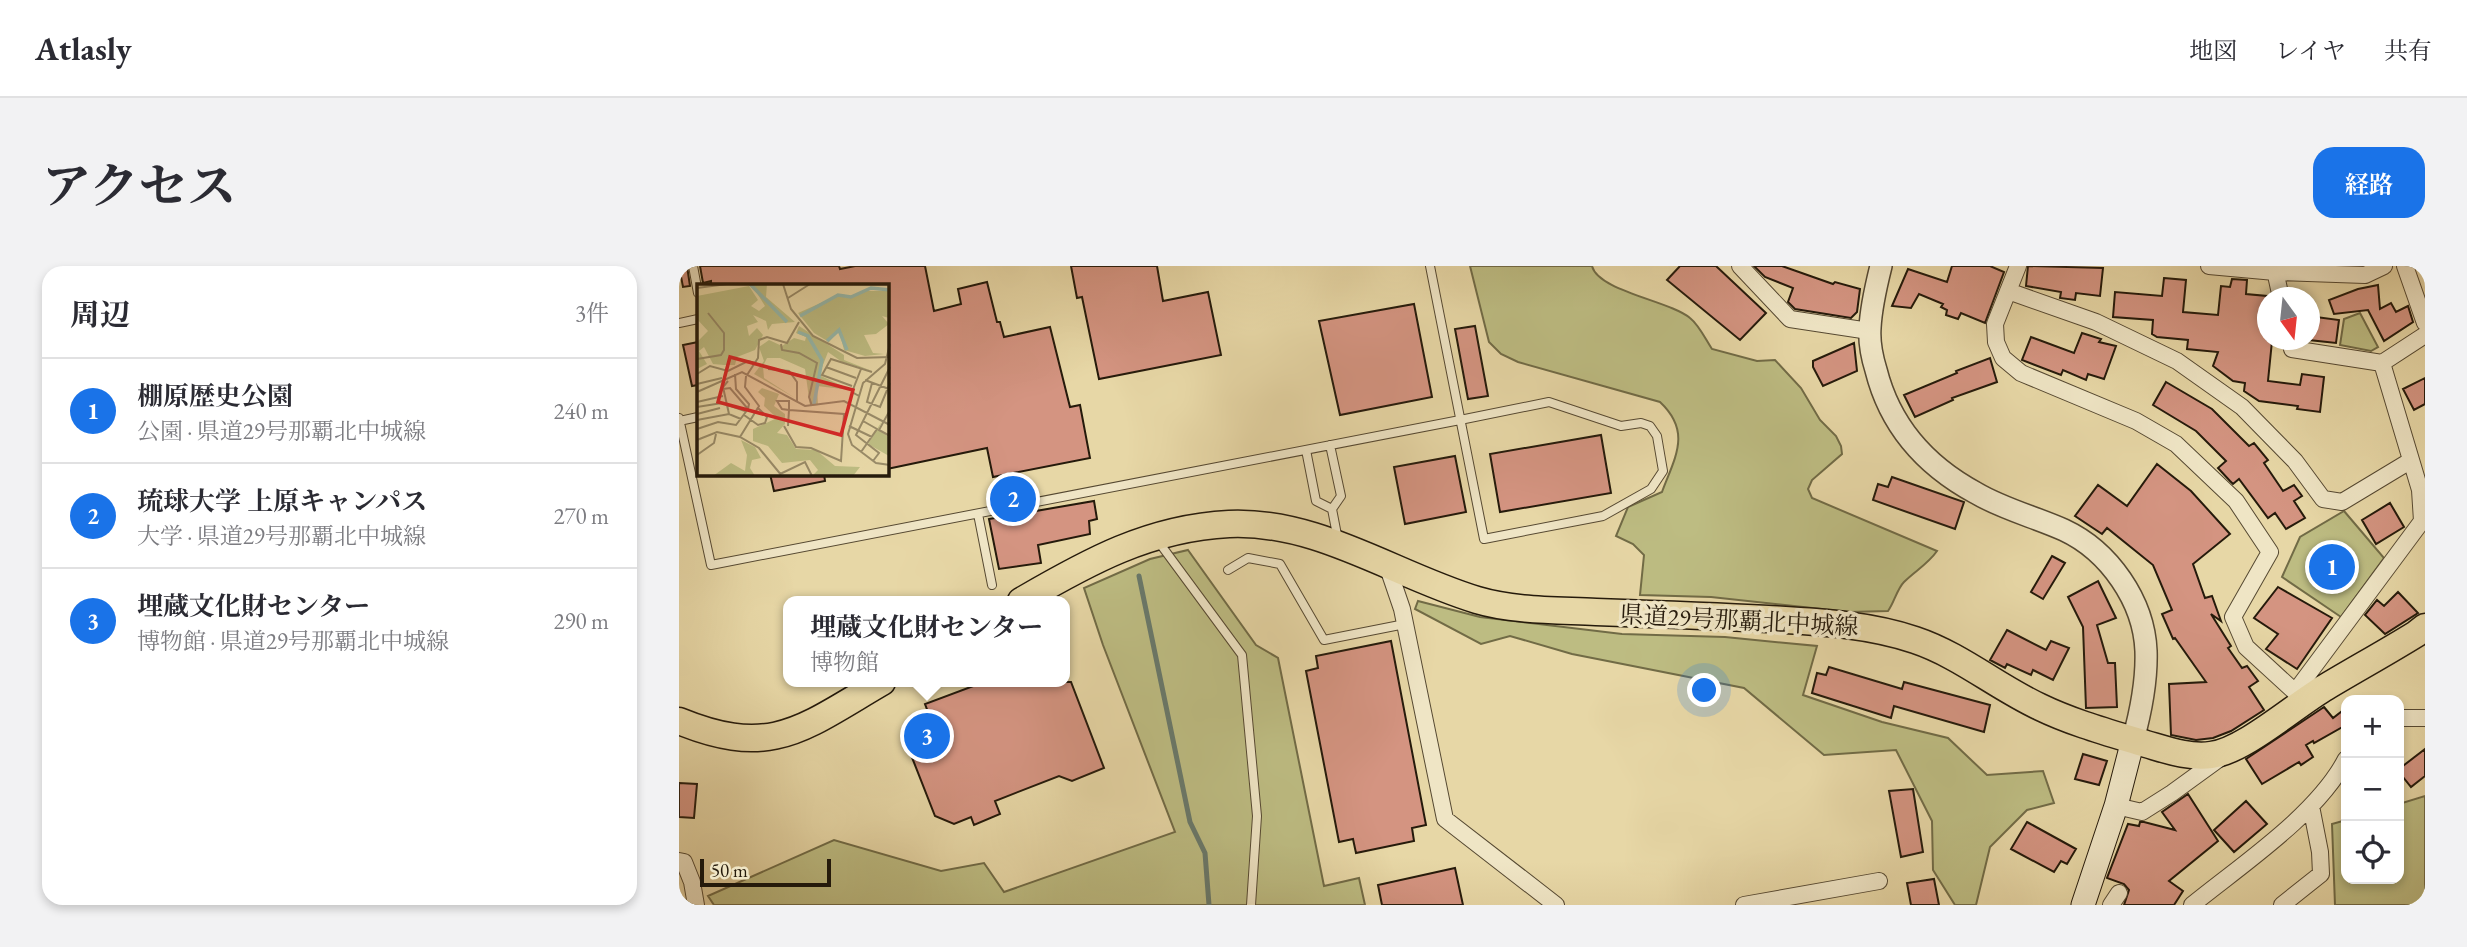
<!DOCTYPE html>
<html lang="ja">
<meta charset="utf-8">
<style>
:root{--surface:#fff;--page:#f2f2f3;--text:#2b2b33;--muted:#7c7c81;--line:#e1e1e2;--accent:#1a73e8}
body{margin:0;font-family:"EB Garamond","Noto Serif JP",serif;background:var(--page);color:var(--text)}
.controls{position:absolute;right:21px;bottom:21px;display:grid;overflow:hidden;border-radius:14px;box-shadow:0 4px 10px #0003}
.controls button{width:63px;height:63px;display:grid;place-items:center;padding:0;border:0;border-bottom:2px solid var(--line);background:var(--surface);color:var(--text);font:35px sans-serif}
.compass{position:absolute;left:1578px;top:21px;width:63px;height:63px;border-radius:50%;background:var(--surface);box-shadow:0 4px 10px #0003;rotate:165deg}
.scale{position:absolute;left:21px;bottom:18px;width:131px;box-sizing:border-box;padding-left:7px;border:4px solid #251a0b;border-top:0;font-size:19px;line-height:24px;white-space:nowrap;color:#251a0b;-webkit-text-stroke:5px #efe5c5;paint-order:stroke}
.you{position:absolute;left:1026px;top:425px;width:24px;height:24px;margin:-18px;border:5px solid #fff;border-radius:50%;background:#1a73e8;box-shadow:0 0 0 10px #1a73e833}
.badge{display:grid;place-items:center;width:46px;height:46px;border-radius:50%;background:var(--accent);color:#fff;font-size:23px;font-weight:700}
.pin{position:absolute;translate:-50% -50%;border:4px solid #fff;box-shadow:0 2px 7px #0006}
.popup{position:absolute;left:104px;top:330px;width:287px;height:91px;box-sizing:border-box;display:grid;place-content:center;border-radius:14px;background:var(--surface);filter:drop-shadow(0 2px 5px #0005);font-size:23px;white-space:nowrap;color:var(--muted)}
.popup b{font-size:26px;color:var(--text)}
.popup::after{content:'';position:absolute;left:50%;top:100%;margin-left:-14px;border:14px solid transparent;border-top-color:var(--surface)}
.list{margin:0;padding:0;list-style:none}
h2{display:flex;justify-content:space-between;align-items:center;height:91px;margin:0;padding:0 28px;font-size:30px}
h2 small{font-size:23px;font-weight:400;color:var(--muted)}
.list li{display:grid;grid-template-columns:46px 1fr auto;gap:21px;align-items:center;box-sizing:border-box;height:105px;padding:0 28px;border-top:2px solid var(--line)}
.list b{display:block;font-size:26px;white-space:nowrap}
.list p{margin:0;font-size:23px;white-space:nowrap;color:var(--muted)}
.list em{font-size:23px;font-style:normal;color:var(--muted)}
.icon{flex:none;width:38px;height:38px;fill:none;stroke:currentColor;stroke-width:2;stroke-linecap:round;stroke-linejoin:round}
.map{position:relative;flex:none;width:1746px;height:639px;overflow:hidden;border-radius:21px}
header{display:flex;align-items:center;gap:42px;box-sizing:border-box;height:98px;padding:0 35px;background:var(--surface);border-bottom:2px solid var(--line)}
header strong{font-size:33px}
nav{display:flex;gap:38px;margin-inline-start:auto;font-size:24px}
.intro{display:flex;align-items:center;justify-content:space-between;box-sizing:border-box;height:168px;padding:0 42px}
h1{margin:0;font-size:49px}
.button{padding:18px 32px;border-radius:21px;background:var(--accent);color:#fff;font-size:24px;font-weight:700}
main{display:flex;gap:42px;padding:0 42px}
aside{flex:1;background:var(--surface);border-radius:21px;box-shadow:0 4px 10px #0003}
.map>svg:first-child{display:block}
.green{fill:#bdbc82;stroke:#716b46;stroke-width:2}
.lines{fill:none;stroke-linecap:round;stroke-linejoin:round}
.stream{stroke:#69796b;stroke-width:5}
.building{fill:#d49481;stroke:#251a0b;stroke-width:2}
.service-casing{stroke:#564932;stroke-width:10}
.minor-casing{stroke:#564932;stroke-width:18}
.tertiary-casing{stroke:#564932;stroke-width:24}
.secondary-casing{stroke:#251a0b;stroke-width:25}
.primary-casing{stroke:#251a0b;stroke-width:29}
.service{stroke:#efe5c5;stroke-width:8}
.minor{stroke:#efe5c5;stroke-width:16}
.tertiary{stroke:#efe5c5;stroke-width:21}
.secondary{stroke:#efe5c5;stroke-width:23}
.primary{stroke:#e7d7a6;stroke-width:26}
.labels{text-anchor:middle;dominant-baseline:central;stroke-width:7;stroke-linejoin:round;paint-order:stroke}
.street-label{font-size:24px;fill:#251a0b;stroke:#efe5c5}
.inset-river{fill:none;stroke:#97b9ab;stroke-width:3.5}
.inset-road{fill:none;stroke:#998b68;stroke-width:2}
.view{fill:#d62828;fill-opacity:0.15;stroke:#d62828;stroke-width:3.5}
.inset-edge{fill:none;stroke:#251a0b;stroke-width:3.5}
</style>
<header>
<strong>Atlasly</strong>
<nav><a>地図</a><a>レイヤ</a><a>共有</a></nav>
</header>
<div class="intro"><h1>アクセス</h1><a class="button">経路</a></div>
<main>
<aside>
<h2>周辺<small>3件</small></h2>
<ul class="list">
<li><span class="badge">1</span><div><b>棚原歴史公園</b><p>公園 · 県道29号那覇北中城線</p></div><em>240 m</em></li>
<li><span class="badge">2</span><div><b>琉球大学 上原キャンパス</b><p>大学 · 県道29号那覇北中城線</p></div><em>270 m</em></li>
<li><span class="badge">3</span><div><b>埋蔵文化財センター</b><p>博物館 · 県道29号那覇北中城線</p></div><em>290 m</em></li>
</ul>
</aside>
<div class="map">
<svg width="1746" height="639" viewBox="0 0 1746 639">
<rect width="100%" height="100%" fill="#e7d7a6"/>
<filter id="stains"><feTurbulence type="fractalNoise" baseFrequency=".00286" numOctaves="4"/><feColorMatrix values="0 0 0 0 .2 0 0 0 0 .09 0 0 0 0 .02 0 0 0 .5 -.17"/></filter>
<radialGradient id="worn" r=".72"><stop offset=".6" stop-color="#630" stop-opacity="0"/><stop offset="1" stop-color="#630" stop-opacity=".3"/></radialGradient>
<path class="green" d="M791 0H913C919 25 991 35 1011 52 1020 59 1027 74 1033 83L1078 95 1096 94 1122 122 1141 154 1157 170 1162 180 1163 188 1133 214 1129 223 1133 232 1258 285C1249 298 1236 305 1225 316 1218 323 1215 337 1209 345L1170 346 1032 331 961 329 965 289 954 278 937 270 949 241 983 226C996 191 1013 166 981 136L839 96 822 88 810 76Z
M1681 47 1699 81 1692 85 1661 79 1665 53Z
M1665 245 1705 292 1662 351 1603 311 1621 271Z
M509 284 577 379 599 392 645 620 680 612 686 639H35L29 630 155 574 262 605 305 597 325 626 496 566 424 379 405 322 471 293Z
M739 335 801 351 943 368 1046 371 1138 380 1124 429 1203 456 1269 472 1308 509 1364 505 1375 537 1348 544 1311 581 1297 639H1276L1254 604 1253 555 1217 484 1145 489 1065 422 893 388 831 370 802 378 736 343Z
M1746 530V639H1656L1653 558 1667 554V613H1720V538Z"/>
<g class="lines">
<path class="stream" d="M460 310 511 556 526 587 530 639"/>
</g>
<path class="building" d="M0 0H8L11 20 4 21Z
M21 0H160L161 3 176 0H246L255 45 282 38 279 23 308 16 318 56H321L325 71 371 61 391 141 401 139 411 192 314 211 308 182 208 203V19H32V15L24 17Z
M392 0H478L484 35 529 26 542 89 420 113 403 31 398 32Z
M1001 0H1037L1087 47 1061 74 988 14Z
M1075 0H1103L1154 18 1156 16 1181 23 1178 46 1172 52 1116 43 1109 36 1114 22 1086 11Z
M1273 0H1311L1325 6 1306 57 1282 47 1279 53 1267 49 1268 44 1262 41 1264 38 1240 28 1232 42 1213 40 1229 3 1268 16Z
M1349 0 1424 2 1421 30 1397 27 1396 34 1381 32 1382 26 1347 20Z
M1485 12 1507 14 1504 46 1539 49 1542 20 1551 21 1553 13 1568 14 1567 28 1588 30V74L1593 75 1589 115 1621 119 1623 108 1645 111 1641 146 1618 143 1619 140 1580 135 1565 125 1566 117 1554 115 1534 100 1539 86 1508 83 1509 74 1478 71 1473 68 1474 54 1434 51 1436 26 1483 30Z
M1699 19 1701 43 1712 37 1717 46 1729 40 1734 56 1705 75 1689 44 1655 48 1650 34 1679 23Z
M735 38 753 131 661 149 640 55Z
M1637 51 1660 54 1657 77 1630 74 1632 58 1636 59Z
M796 60 809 130 789 133 776 63Z
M1403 67 1422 73 1420 76 1437 80 1425 113 1409 108 1407 114 1384 104 1382 109 1343 94 1352 71 1395 87Z
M19 76V119L13 120 4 79Z
M1175 77 1178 105 1144 120 1134 101V95Z
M1311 92 1318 116 1273 132 1274 134 1236 151 1225 129 1278 107 1277 105Z
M1746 112V138L1735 144 1724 123Z
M1487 116 1533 143 1570 180 1575 177 1589 194 1585 197 1604 225 1615 219 1623 230 1615 235 1626 252 1607 263 1596 247 1589 252 1560 213 1554 218 1551 215 1539 202 1547 195 1517 165 1474 139Z
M922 169 932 227 821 246 811 188Z
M776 190 787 246 726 258 715 201Z
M1478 198 1512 225 1551 268 1514 298 1526 332 1533 330 1542 355 1532 348 1552 380 1549 382 1563 402 1568 400 1579 415 1570 421 1585 444 1552 465 1534 472 1517 474 1492 469 1490 418 1527 416 1496 372 1494 373 1483 348 1493 344 1474 299 1428 262 1423 268 1396 250 1419 219 1448 240Z
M91 208H145L146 215 95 225Z
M1213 211 1285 236 1276 263 1194 234 1199 218 1209 221Z
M415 235 418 253 410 255 411 268 359 279 362 297 320 303 310 253Z
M1711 237 1725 261 1697 278 1683 254Z
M1373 290 1386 297 1364 333 1352 326Z
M1419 315 1437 352 1418 359 1429 397H1436L1438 441 1407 442 1404 361 1389 331Z
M1599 321 1653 352 1618 403 1587 383 1599 368 1575 352Z
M1719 326 1739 347 1706 368 1686 349 1698 334 1705 340Z
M1328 364 1367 384 1372 375 1390 382 1374 414 1354 404 1352 409 1328 398 1326 402 1311 394Z
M712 375 747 559 733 562 735 575 677 587 674 573 660 576 627 405 639 402 637 390Z
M1150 401 1223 423 1225 416 1311 439 1305 466 1215 440 1212 452 1133 427 1138 407 1147 409Z
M305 416H392L425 502 393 515 380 510 316 535 321 548 295 559 292 551 275 558 256 550 223 466 252 454 246 438Z
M1645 441 1654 452 1667 442V459L1635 477 1634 475 1627 479 1634 491 1622 499 1620 496 1583 518 1567 493Z
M1746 483V510L1732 521 1720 506V503Z
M1404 488 1428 495 1420 519 1396 513Z
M0 517 18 518 15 552 0 551Z
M1234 523 1244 586 1222 591 1210 525Z
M1509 528 1539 575 1490 615 1504 625 1495 639H1445L1450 624 1445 618 1428 612 1449 558 1460 560 1461 556H1465L1496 564 1483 546Z
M1567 535 1588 558 1555 586 1535 564Z
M1348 556 1397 583 1388 598 1382 595 1375 606 1332 583Z
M776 602 784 639H703L699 619Z
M1255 613 1260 639H1232L1228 617Z"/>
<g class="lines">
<g class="service-casing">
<path id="service" d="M14 0 19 27
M0 57 19 53
M0 152 32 299 781 154 870 136 942 160 962 157 971 160 978 170 984 205 972 223 924 250 805 273 751 0
M0 155 19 151
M651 179 662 230 653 243
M627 184 637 235 653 243 659 274
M299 248 313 319
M479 275 563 389 578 550 572 639
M549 304 569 292 601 298 645 374 726 358"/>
</g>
<g class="minor-casing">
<path id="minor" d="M1061 0 1111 53 1190 65
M1339 0 1316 58 1317 76 1324 92 1342 107 1457 155 1497 178 1557 235 1591 286 1554 351 1567 381 1616 426 1622 437
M1530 0 1596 6 1686 9 1705 0
M1595 0 1602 32
M1726 0 1746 57
M1329 25 1417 56 1498 95 1563 141 1616 195 1644 233 1663 236 1731 195
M1611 74 1613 83 1703 97 1746 69
M708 299 723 343 766 553 877 639
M1616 426 1743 255 1741 224 1703 97
M1720 452H1746
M1437 540 1463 546 1493 527 1544 490
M0 595 5 596 13 616 17 639
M1065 639 1200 615
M1432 639 1440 627
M1513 639C1562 599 1638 549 1667 493
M1603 639 1642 608 1641 586 1632 540"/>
</g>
<g class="tertiary-casing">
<path id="tertiary" d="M1202 0C1197 20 1192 41 1191 62 1190 76 1193 91 1197 104 1211 160 1247 200 1297 227 1324 243 1356 251 1385 264 1430 285 1465 335 1467 385 1468 415 1462 445 1454 474"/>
</g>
<g class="secondary-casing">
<path id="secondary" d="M1404 639 1437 540 1454 474"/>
</g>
<g class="primary-casing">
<path id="primary" d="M342 335C409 296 470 262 550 258 639 254 715 309 798 334 835 345 878 344 917 346 974 348 1031 350 1089 353 1139 356 1188 358 1236 374 1281 389 1318 421 1361 441 1394 457 1431 467 1467 478 1488 484 1510 492 1532 489 1565 485 1616 439 1647 421 1677 403 1708 386 1737 368L1746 361
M0 455C93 493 124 462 203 416"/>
</g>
<use href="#service" class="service"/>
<use href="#minor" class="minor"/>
<use href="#tertiary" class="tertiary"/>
<use href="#secondary" class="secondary"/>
<use href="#primary" class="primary"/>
</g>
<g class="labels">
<g class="street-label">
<text transform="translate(1060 354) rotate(3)">県道29号那覇北中城線</text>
</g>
</g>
<g transform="translate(18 18)">
<rect width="192" height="192" fill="#e7d7a6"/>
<path d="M70 0 69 13 98 38 75 40 71 46 69 37 56 31 61 38 50 42 52 52 60 44 66 51 58 66 40 73 38 81H27L16 80 7 63 2 67 10 80 0 85V58L11 47 0 35V12L52 2 61 16 54 22 62 27 68 22 55 1ZM166 7H192V34L185 32 192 40 179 50 167 51 176 69 187 70 168 72 147 66 142 46 132 58 117 49 101 29 144 10 157 13ZM102 42 147 71V76L175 87 145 78 131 68 122 91 154 106 120 102 121 121 113 122 108 85 83 74H70L66 82 67 94 98 114 57 90 67 77 62 63 72 56 85 62 97 54 108 57 109 53 99 49ZM65 104 82 110 77 122 88 130V140L80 149 90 151 99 165 119 166 138 182 163 183 156 192H115L121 186 113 176 85 179 71 162 56 157V145L80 134 67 122 68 114 61 108ZM185 137 181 146 192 153V172L171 160ZM44 156 58 163 64 174 55 176 53 184 58 192H16L34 179 48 187 50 171Z" fill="#bdbc82"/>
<path class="inset-river" d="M53 0 90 38M103 32 141 11 154 13 174 4 193 6M101 48 111 52 125 76 117 120M130 57 142 46 150 66"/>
<path class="inset-road" d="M86 0 94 25 116 52 160 74 193 73M0 4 30 0M91 14 113 0M84 60 85 66 102 69 120 79 112 113 115 122M193 60 188 80 166 99 151 150 155 161 179 179 193 181M0 75 24 71 27 66V49L11 29M129 83 159 94M71 85 92 87 100 98V117M0 90 13 82 31 87 51 77 58 79M38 90 39 105 52 120 51 125M50 91 61 74 62 56 70 53 90 59 102 38M168 96 192 105M31 97 26 103 32 130M175 99 170 118 183 123 193 99M0 100 25 94M155 102 125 91 134 75 175 88M26 105 33 104 51 125M0 108 45 88 108 122 147 117 193 141M162 112 155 108 164 85M0 118 26 112M0 123 25 119 48 127M193 126 182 146 193 152M0 130 23 124M47 131 61 141 68 139 70 133 61 124M0 136 32 130 44 135M87 142 99 163 114 164 144 177 147 130 92 126 85 125 80 117H92V126L91 142M152 142 175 153M0 145 21 138 39 141 51 125M43 153 62 122 48 103 49 92M0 156 20 148 43 153 62 164 85 192M164 168 180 145 166 137M0 171 17 159 19 150M176 177 182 169 159 151 193 83M83 190 108 178 115 192"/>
<path class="view" d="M33 73 156 106 144 151 21 118Z"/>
<rect width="192" height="192" class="inset-edge"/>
</g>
<rect width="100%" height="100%" filter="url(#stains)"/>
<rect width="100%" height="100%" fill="url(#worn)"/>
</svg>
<div class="controls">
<button>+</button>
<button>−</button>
<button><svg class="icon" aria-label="locate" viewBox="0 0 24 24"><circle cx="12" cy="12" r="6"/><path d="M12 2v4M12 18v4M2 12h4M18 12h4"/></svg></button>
</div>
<svg class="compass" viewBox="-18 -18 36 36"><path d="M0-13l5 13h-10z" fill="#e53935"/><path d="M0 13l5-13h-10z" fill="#7c7c81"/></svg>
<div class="scale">50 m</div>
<div class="you"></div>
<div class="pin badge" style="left:1653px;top:301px">1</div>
<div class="pin badge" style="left:334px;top:233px">2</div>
<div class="pin badge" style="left:248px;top:470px">3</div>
<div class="popup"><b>埋蔵文化財センター</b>博物館</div>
</div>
</main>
